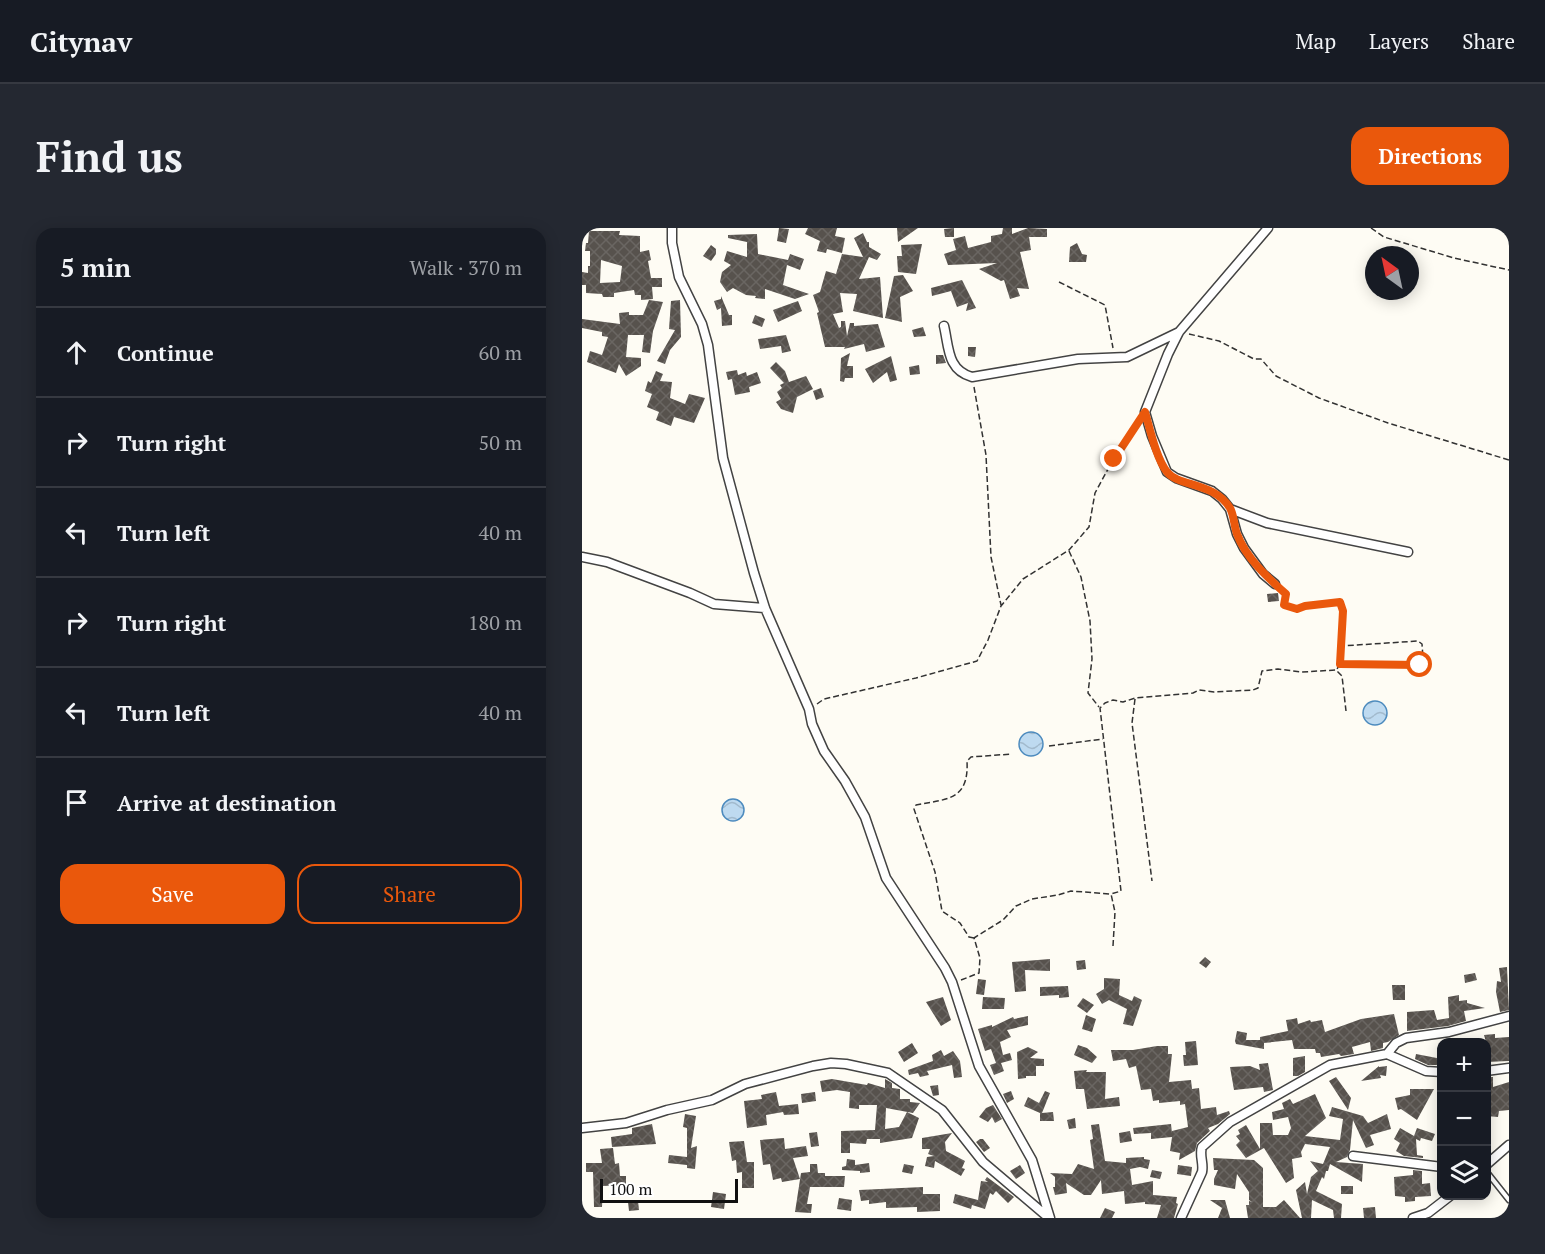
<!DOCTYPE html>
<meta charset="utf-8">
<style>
:root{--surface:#171b24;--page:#242831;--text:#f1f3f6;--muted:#9ea1a6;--line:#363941;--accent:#ea580c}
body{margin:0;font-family:"PT Serif",serif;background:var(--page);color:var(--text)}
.controls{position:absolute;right:18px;bottom:18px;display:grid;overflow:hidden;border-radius:12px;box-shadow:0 3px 15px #0003}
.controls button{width:54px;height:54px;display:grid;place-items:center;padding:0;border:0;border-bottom:2px solid var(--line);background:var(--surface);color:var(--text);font:30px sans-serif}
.compass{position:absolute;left:783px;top:18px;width:54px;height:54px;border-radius:50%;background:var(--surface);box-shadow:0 3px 15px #0003;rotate:327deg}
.scale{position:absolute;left:18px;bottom:15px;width:138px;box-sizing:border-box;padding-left:6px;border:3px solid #101010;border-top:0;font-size:16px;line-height:21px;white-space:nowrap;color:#101010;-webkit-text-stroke:4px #fff;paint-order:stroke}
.stop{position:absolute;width:18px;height:18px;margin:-14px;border:4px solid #ea580c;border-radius:50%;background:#fff}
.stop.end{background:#ea580c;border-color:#fff;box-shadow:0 2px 6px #0008}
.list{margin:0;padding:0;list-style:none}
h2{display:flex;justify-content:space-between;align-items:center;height:78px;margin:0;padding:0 24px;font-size:26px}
h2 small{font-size:20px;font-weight:400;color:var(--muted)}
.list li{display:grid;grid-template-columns:39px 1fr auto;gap:18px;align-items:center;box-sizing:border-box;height:90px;padding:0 24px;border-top:2px solid var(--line)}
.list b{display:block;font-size:22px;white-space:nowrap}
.list em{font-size:20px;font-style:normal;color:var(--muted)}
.actions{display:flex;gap:12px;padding:18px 24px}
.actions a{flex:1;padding:14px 0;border:2px solid var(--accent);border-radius:18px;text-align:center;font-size:21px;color:var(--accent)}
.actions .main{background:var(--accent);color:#fff}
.icon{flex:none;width:33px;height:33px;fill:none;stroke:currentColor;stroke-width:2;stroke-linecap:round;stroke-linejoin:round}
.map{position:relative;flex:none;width:927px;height:990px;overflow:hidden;border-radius:18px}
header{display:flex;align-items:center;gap:36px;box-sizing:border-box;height:84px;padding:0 30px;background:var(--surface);border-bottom:2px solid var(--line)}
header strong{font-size:28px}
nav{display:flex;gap:33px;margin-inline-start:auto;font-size:21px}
.intro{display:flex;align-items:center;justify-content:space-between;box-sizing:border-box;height:144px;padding:0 36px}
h1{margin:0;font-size:42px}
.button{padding:15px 27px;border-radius:18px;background:var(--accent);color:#fff;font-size:21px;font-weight:700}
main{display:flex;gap:36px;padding:0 36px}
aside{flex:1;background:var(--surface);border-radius:18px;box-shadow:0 3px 15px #0003}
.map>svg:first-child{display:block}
.water{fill:url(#water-waves);stroke:#4d8bbe;stroke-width:1.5}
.building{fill:url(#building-cross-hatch);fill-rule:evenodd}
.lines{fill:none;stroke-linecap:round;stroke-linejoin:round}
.lane-casing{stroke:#434343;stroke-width:7}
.street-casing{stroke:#434343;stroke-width:11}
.path{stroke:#323232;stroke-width:1.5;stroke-dasharray:6 3;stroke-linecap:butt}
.lane{stroke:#fff;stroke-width:4}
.street{stroke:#fff;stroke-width:8}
.route{stroke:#ea580c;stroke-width:8}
</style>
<header>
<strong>Citynav</strong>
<nav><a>Map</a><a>Layers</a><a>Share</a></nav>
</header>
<div class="intro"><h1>Find us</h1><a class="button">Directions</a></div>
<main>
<aside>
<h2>5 min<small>Walk · 370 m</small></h2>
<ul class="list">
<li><svg class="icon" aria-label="ahead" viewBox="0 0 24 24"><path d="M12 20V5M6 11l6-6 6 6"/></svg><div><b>Continue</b></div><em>60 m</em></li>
<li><svg class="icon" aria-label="right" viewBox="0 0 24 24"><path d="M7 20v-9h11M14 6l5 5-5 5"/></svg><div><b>Turn right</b></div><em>50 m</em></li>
<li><svg class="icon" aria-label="left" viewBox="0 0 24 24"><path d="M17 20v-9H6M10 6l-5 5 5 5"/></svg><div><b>Turn left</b></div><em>40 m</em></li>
<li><svg class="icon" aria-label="right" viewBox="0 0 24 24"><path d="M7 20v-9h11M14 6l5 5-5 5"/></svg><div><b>Turn right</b></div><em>180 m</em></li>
<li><svg class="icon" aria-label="left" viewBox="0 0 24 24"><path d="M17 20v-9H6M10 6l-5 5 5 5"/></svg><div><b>Turn left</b></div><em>40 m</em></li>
<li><svg class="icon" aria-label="arrive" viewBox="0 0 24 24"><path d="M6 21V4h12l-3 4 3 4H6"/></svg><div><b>Arrive at destination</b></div></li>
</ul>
<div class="actions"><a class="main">Save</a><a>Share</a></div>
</aside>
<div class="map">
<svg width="927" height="990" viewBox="0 0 927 990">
<defs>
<pattern id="water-waves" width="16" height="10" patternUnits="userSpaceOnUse" patternTransform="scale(1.5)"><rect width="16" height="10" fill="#bedaf0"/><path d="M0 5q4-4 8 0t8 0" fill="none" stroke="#a2bacd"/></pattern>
<pattern id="building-cross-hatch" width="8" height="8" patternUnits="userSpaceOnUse" patternTransform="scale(1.5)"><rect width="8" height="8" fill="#57524d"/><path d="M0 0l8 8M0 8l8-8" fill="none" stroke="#6a6662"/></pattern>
</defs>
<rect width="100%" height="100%" fill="#fefcf4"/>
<path class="water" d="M781 485a12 12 0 1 1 24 0a12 12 0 1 1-24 0Z
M437 516a12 12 0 1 1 24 0a12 12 0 1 1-24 0Z
M140 582a11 11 0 1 1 22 0a11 11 0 1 1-22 0Z"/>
<path class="building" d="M197 0 207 1 204 15 195 13Z
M226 0H255L253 8 263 10 260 25 245 21 244 25 235 23 238 13 223 6Z
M315 0H336L316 14Z
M372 0V9H363L362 1Z
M421 0H430V6L446 0 465 1V9H447L449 22 438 24 447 61 435 60 438 68 428 71 422 52 419 53 397 41 415 35 366 37 362 26 374 22 371 11 383 8 386 20 409 14V8L420 6Z
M7 3H38L37 7 58 8V24L67 22 69 32 66 33 69 50H80V59H70L71 71 59 72V67H53L52 62 32 65V69H21L20 66 4 65V57H0V44L6 45V38H8V23H3L4 15H6ZM19 32 40 38 38 54 18 55Z
M281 5 285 14H287V19L299 26 295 32 287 29 277 51 298 49 301 90 271 83 275 66 258 65 261 84 251 86 257 100 259 99V93H263L265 108 268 95H272V98L296 96 303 119 284 124 282 116 262 121 263 119H243L235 85 237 84 231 67 238 64 244 43 254 46 260 26 281 29 272 10Z
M175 6 176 26 206 32 208 26 222 31 218 42 205 37 201 57 227 66 213 71 183 61V71L173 70 174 68 164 67 151 60 145 64 138 54 140 44 149 37 142 33 145 23 165 29V14L146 10V7Z
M495 15 500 26 505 27 504 34H487L488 19Z
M340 16 334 46 316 44 315 28H320L319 17Z
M129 17 134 21V26L129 33 121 28Z
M321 47 331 63 318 69 320 94 303 90 312 48Z
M380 52 394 80 384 83 386 75 375 79 369 63 350 68 349 60Z
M139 68 147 87H150V97L140 98 139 80 135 82 132 73 139 71Z
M67 72 81 74 71 103 68 125 60 124 62 107H46L44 129 59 130V138L44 148 37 136 34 145 5 134 8 123 20 127 26 109 20 108V104L0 100V91L38 96 37 85 47 84V87H61Z
M98 72 99 109 88 122 83 136 75 133 93 102 87 101 89 73Z
M216 73 220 83 196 94 191 82Z
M173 87 183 91 180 99 170 95Z
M341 99 344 108 332 109 330 102Z
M204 107 209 123 200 125 199 118 178 121 176 111Z
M386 119H394L393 129 386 128Z
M268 125 265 138H271V150H263L262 154 258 153 259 130Z
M354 127H361L364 135 354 136Z
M309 128 315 152 308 154 305 144 291 155 283 141Z
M194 134 203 143 207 154 224 148 231 161 215 169 211 185 199 181 194 174 199 171 195 164 200 160 198 157 202 155 188 140Z
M337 137 338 146 328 147 327 139Z
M155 142 156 147 164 144 165 148 175 144 179 155 167 159 168 164 153 167 150 151 146 152 144 144Z
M74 143 81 146 78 153 90 154 88 170 103 176 107 166 123 170 112 195 92 189 89 198 74 192 77 184 65 179 70 166 63 163 66 153 69 155Z
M239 160 242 169 234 172 231 163Z
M696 365 697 373 686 374 685 366Z
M623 729 629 734 624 740 617 735Z
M468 731V743L443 742 444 763 433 764 430 734Z
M503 732 504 741 495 742 494 733Z
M925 739 927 782 918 784 914 764 915 753 919 754 917 740Z
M893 745 895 752 883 755 882 747Z
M522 750 538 751 537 767 550 773 552 768 560 772 551 798 541 796 545 781 527 772 520 776 514 766 522 761Z
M396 751 404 752 402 767 394 766Z
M810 757H823V772H811Z
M486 758 487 769 477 770V767L458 768V759Z
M877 767V773L885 772V775L903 780 882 783 884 793 866 798 825 803V784L852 782 855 792 867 790 866 769Z
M361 769 369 792 359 798 344 774Z
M401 769 423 770 422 781H400Z
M501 770 512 777 505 785 495 778Z
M812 786 817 807 806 814 801 815V820L789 823 788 814 770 819 772 826 759 828 757 826 739 829 738 825H734L733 821H712L710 812 682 815V821L654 816 653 813 655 803 665 805 664 812H678V809L706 803 704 792 711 791 715 790 716 796 728 792 729 794 740 792 743 804 779 791Z
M504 787 514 791 510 804 500 801Z
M446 788V797L425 802 429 809 418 814 421 827 428 825 430 832 419 835 422 843 412 847 408 837 414 835 409 821 403 823 396 801 410 797V799L431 789 432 791Z
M913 806V810L927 809V833L904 834V814L902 807Z
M614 813 616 837 602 838 601 827H604L603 814Z
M330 815 336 825 322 834 316 824Z
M496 817 505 820 515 829 510 835 492 827Z
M575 818H586V826H590L587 854 609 852 610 861 617 860 619 881 634 879 635 887 647 883 648 886 636 896 626 900 628 903 615 915 613 923 597 932 598 925 588 923 590 909 569 911V905L552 906 551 900 589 896 590 905V903L606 899 603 876 598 877V873L577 875V872L571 873 569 861 559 862 554 838 547 840 544 831 531 833 529 822H551Z
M446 819 456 824 448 830 462 831V838H454V848H444V850L436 851 435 824Z
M359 822 362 828 371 823 378 833 380 849 372 850 370 837 345 843 347 847 338 849 336 845 327 847 326 842 351 833 350 827Z
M834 826 860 831V837H846L833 831Z
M723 828V844L716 848H711V830Z
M686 835 691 862 682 864 681 859 652 862 648 839 668 838 678 842 677 836Z
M797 838V839L805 838 804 848 798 847 799 850 779 853Z
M505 842 504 844H524L523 871 537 869 538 878 505 881 502 861H494L492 843Z
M754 849 769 870 766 882 747 853Z
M904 849H911V859L927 854V882L917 883 916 889 904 888Z
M250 851 285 857 286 855 303 860V851L310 855V860L318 861V871H328V874L338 875 331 885 304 880 303 901 317 899 325 884 337 890 330 910 298 915V911H285L284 916 268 915V925H259V903L293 902 295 877H277V881L267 880 268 864 255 862 240 864 238 853Z
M356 857 357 867 351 868 348 858Z
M828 861H852L835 892 819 881 816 882 813 870 828 867Z
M429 863 432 871 425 875 421 866Z
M463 863 468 865 460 885 471 884 472 893H458V885L442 878 446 869 457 875Z
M194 864 197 878 216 876 217 886 202 887 201 884 184 887 185 897 165 900 162 873 180 871 179 867Z
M233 864 234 873 220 875 219 866Z
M733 866 744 890 723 908 758 912 761 891 747 888 750 879 781 888 786 895 805 886 809 901 788 907 792 917 784 920 771 892 768 922 765 929 754 934 781 936 780 954 748 936 746 943H744L742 951 740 949 734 963 760 976 759 990H752L751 982 730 972 729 990H720L714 962 723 954 725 966 729 949 736 943 728 933 741 936 748 919 723 916 719 924 720 929 710 931 712 950 704 955 682 920 664 930 654 917 658 913 654 908 658 906 656 902 664 897 678 921V895H690L691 907H706L709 900 706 889 691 892 690 884 702 881 700 875 708 871 711 876Z
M411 877 420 891 413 895 410 889 406 894 397 889 404 880Z
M103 886 114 888 109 920 115 918 113 941 105 940V937L86 935 87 927 105 929V900L101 899Z
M493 890 494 900 487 901 485 892Z
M70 896 74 916 30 919 29 909 50 906V900Z
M517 896 523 933 544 935V930L562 929V931L568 932 566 941 558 939 548 941 550 957 571 953V967L595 969 594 975 596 976 592 990H575L579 977 563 976V974L543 976 542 963 520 966 519 952 509 967H502L484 955 485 965 473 967 471 959H473V949L468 945 490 946 496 936 512 941 508 912 511 911 509 897Z
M818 900 832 908 835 900 853 906 850 913 839 910 838 913 834 911 835 927 841 928V930L822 928 814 923 818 915 812 911Z
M548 903 550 913 538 915 537 905Z
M235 904 237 918 229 919 227 905Z
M370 905 363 914 364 923 383 933 380 940 383 941 379 948 353 933 352 940 343 938 345 929 352 928 346 926 348 921H340V910Z
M202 910 203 921 224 918 226 928 211 930 218 951 200 954 199 950 191 952 188 936 181 937 178 912Z
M398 911H401L408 920 402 924 394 914Z
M162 913 165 934H172V960H160V944L155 945 154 932 150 933 147 914Z
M31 920 33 936 37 935 38 948H44V957L21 958 20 979H12L11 944H4V935H20L18 921Z
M631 930 672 932 681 940V979H694L702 972 718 990H666L664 977H667V973L670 974 667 972V964L655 946 653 961 632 957V951L636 942H632Z
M265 931 273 932V937L287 935 288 944 278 945V943L260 942V939L264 938Z
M228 936H235L236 945H243V948H263L262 959H228L225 976H230L229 985 213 984 219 945 228 944Z
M322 936 332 938 330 946 320 944Z
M438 937 443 945 434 951 428 943Z
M596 937 610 939 609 948 595 946Z
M570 942 580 944 578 951 568 949Z
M831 942 840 943V956L848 955 849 968 833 969V973L823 974V969L813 968 812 949 831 947Z
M405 949 432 969 426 975 414 963 411 967 408 965 403 981 390 977 389 981 371 975 373 966 396 972 399 953 406 954 403 952Z
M759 958H771V966H759Z
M341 959V966H358V983L335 984V979L304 980V974L287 976V972L279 973 277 962Z
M131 964 144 966 142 981 129 979Z
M257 970 270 972 269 983 255 981Z
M628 972H643L648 990H636L640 980Z
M56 973 57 982 47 983 46 974Z
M793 979 794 990H782L781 980Z
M523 980 533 984 530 990H518Z"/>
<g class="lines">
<g class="lane-casing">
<path id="lane" d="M904 943 927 972"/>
</g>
<g class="street-casing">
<path id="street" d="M90 0V15L97 49 120 96 126 117 141 230 172 345 183 380 227 481 230 496 242 523 263 553 283 589 304 650 363 740 370 754 397 838 450 932 468 990
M686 0 597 104 586 126 563 184 570 208 585 244 594 250 630 263 640 271 648 281 655 306 662 320 681 346 693 356
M362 98C367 119 365 142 390 149L496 131 545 129 597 104
M648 281 685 295 826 324
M0 329 25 334 108 365 132 376 183 380
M805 826 844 843 860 844
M904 843 927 840
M0 900 44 895 85 882 130 872 163 856 231 838 249 835 264 836 306 845 360 882 401 934 467 990
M771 928 860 939
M904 937 927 917
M599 990 620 944C622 935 617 927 620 919L648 894 748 837 805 826 814 815 824 810 867 804 927 788
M831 990 846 985 868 968"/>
</g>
<path class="path" d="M789 0 802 9 872 30 927 42
M477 54 523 77 531 120
M607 106 637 113 672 131H679L694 148 737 170 806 195 927 232
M392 159 404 227 409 329 419 377
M487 323 499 349 508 393 510 431 506 465 517 479
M700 363 703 366 702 377 715 381 722 378 758 374 761 383 758 436 755 441
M758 436 838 437 841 430 840 416 836 413 759 418
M553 471 550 495 570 653
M235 476 242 471 334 450 395 433 406 412 419 378 441 351 487 322 507 299 513 265 532 230 556 195
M467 518 521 511
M392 710 387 709 378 695 360 683 353 644 332 581 334 577C366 571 387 572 385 533L389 529 430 526
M531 718 533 684 529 666 539 663 518 480 523 475 531 472 541 474 553 470 611 465 617 462 632 464 671 462 676 460 680 443 696 441 720 444 754 442 760 448 764 483
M379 752 397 745 398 730 392 710 421 692 434 678 450 671 476 667 489 663 528 666"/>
<use href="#lane" class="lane"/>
<use href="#street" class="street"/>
</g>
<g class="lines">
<path class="route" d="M532 231 563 184C568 201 574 230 585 244 597 259 632 254 648 280 652 287 652 298 655 306 664 330 685 349 704 366L702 377 715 381 723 378 758 374 761 383 758 436 838 437"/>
</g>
</svg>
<div class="controls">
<button>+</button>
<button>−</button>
<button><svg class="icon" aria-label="layers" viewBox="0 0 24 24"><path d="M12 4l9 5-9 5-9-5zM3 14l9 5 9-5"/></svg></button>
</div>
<svg class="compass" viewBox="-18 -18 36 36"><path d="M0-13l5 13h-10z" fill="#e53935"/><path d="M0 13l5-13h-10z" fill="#9ea1a6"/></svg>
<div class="scale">100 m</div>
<div class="stop" style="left:838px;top:437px"></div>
<div class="stop end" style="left:532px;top:231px"></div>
</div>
</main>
